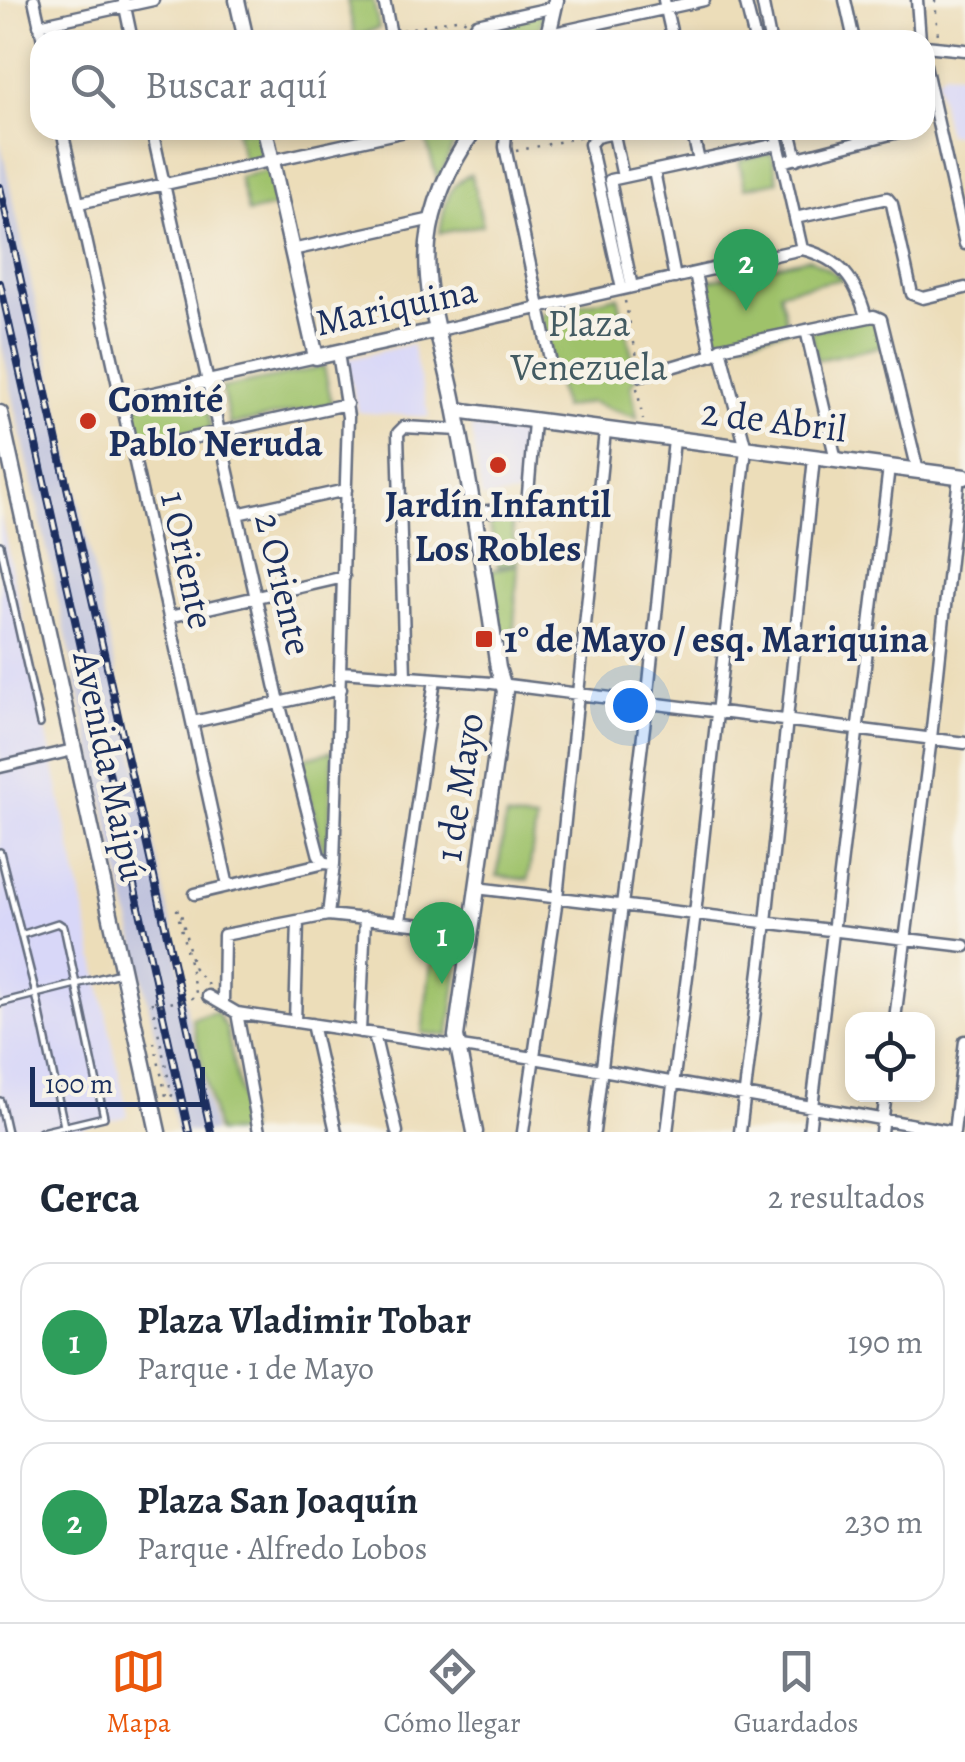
<!DOCTYPE html>
<html lang="es">
<meta charset="utf-8">
<style>
:root{--surface:#fff;--page:#f2f2f3;--text:#1f2937;--muted:#747a83;--line:#e0e1e3;--accent:#ea580c}
body{margin:0;font-family:Alegreya,serif;background:var(--page);color:var(--text)}
.controls{position:absolute;right:30px;bottom:30px;display:grid;overflow:hidden;border-radius:20px;box-shadow:0 5px 15px #0003}
.controls button{width:90px;height:90px;display:grid;place-items:center;padding:0;border:0;border-bottom:2px solid var(--line);background:var(--surface);color:var(--text);font:50px sans-serif}
.scale{position:absolute;left:30px;bottom:25px;width:175px;box-sizing:border-box;padding-left:10px;border:5px solid #1b2f5e;border-top:0;font-size:28px;line-height:35px;white-space:nowrap;color:#1b2f5e;-webkit-text-stroke:8px #f7f3e8;paint-order:stroke}
.you{position:absolute;left:630px;top:705px;width:35px;height:35px;margin:-25px;border:8px solid #fff;border-radius:50%;background:#1a73e8;box-shadow:0 0 0 15px #1a73e833}
.badge{display:grid;place-items:center;width:65px;height:65px;border-radius:50%;background:var(--accent);color:#fff;font-size:32px;font-weight:700}
.pin{position:absolute;translate:-50% -82px;filter:drop-shadow(0 2px 5px #0008)}
.pin::after{content:'';position:absolute;top:52px;width:35px;height:30px;background:inherit;clip-path:polygon(0 0,100% 0,50% 100%)}
.list{margin:0;padding:0;list-style:none}
h2{display:flex;justify-content:space-between;align-items:center;height:130px;margin:0;padding:0 40px;font-size:42px}
h2 small{font-size:32px;font-weight:400;color:var(--muted)}
.list li{display:grid;grid-template-columns:65px 1fr auto;gap:30px;align-items:center;box-sizing:border-box;height:160px;margin:0 20px 20px;padding:0 20px;border:2px solid var(--line);border-radius:30px}
.list b{display:block;font-size:38px;white-space:nowrap}
.list p{margin:0;font-size:32px;white-space:nowrap;color:var(--muted)}
.list em{font-size:32px;font-style:normal;color:var(--muted)}
.icon{flex:none;width:55px;height:55px;fill:none;stroke:currentColor;stroke-width:2;stroke-linecap:round;stroke-linejoin:round}
.map{position:relative;flex:none;width:965px;height:1132px;overflow:hidden}
.search{position:absolute;background:var(--surface);box-shadow:0 5px 15px #0003;left:30px;right:30px;top:30px;height:110px;display:flex;align-items:center;gap:25px;box-sizing:border-box;padding:0 35px;border-radius:30px;color:var(--muted);font-size:38px}
.sheet{height:490px;background:var(--surface)}
nav{display:flex;justify-content:space-around;align-items:center;box-sizing:border-box;height:140px;border-top:2px solid var(--line);background:var(--surface);font-size:28px;color:var(--muted)}
nav a{display:grid;justify-items:center;gap:5px}
nav .on{color:var(--accent)}
.map>svg:first-child{display:block}
.built{fill:#d8d7f8}
.industrial{fill:#bfc2dd}
.green{fill:#9fc26b;stroke:#5d7864;stroke-width:2.5}
.lines{fill:none;stroke-linecap:round;stroke-linejoin:round}
.lane-casing{stroke:#646c7e;stroke-width:10}
.street-casing{stroke:#646c7e;stroke-width:15}
.secondary-casing{stroke:#646c7e;stroke-width:19}
.path{stroke:#646c7e;stroke-width:2.5;stroke-dasharray:2.5 8;stroke-linecap:butt}
.lane{stroke:#fff;stroke-width:5}
.street{stroke:#fff;stroke-width:10}
.secondary{stroke:#fff;stroke-width:14}
.rail-casing{stroke:#1b2f5e;stroke-width:8}
.rail{stroke:#f7f3e8;stroke-width:4;stroke-dasharray:11;stroke-linecap:butt}
.path-bridge{stroke:#646c7e;stroke-width:2.5;stroke-dasharray:2.5 8;stroke-linecap:butt}
.poi-dot{fill:#c8321e;stroke:#f7f3e8;stroke-width:4}
.labels{text-anchor:middle;dominant-baseline:central;stroke-width:9;stroke-linejoin:round;paint-order:stroke}
.street-label{font-size:38px;fill:#1b2f5e;stroke:#f7f3e8}
.park-label{font-size:38px;fill:#435b62;stroke:#f7f3e8}
.poi-label{font-size:38px;font-weight:bold;fill:#1b2f5e;stroke:#f7f3e8;text-anchor:start}
</style>
<div class="map">
<svg width="965" height="1132" viewBox="0 0 965 1132">
<rect width="100%" height="100%" fill="#f7f3e8"/>
<filter id="ink" filterUnits="userSpaceOnUse"><feTurbulence type="fractalNoise" baseFrequency=".01" numOctaves="2"/><feDisplacementMap in="SourceGraphic" scale="20" xChannelSelector="R" yChannelSelector="G"/><feConvolveMatrix kernelMatrix="1 2 1 2 8 2 1 2 1" color-interpolation-filters="sRGB"/></filter>
<filter id="wash" filterUnits="userSpaceOnUse"><feTurbulence type="fractalNoise" baseFrequency=".0048" numOctaves="4" result="noise"/><feDisplacementMap in="SourceGraphic" scale="40" xChannelSelector="R" yChannelSelector="G"/><feGaussianBlur stdDeviation="2.25" result="paint"/><feColorMatrix in="noise" values="0 0 0 0 0 0 0 0 0 0 0 0 0 0 0 0 0 1.4 0 .05"/><feComposite in="paint" operator="in"/></filter>
<g filter="url(#wash)">
<rect width="100%" height="100%" fill="#ecddb9"/>
<path class="built" d="M944 72 965 75V136L947 134 937 79Z
M412 344 429 417 358 412 346 360Z
M471 427 523 434 517 495 482 498Z
M0 514 128 1116 83 1127 84 1132H0Z"/>
<path class="industrial" d="M0 140 174 936 188 1017 214 1132H177L0 338Z"/>
<path class="green" d="M347 0H373L379 28 355 37Z
M544 12 536 40H475L472 29Z
M236 130H261L267 157 244 162Z
M435 130H463L454 143 438 182 424 133Z
M772 153 778 181 745 188 739 160Z
M270 170 278 206 248 213 239 177Z
M471 174 483 225 440 233C444 209 446 184 471 174Z
M809 258 844 279 780 291 788 330 716 346 702 282Z
M618 296 637 376 631 385 637 418 590 402 563 408 540 314Z
M877 316 883 346 817 360 811 331Z
M324 367 332 404 230 425 222 388Z
M203 390 211 428 141 443 133 405Z
M510 517 518 562 498 566 489 521Z
M518 565 513 643 503 641 491 570Z
M333 751 328 854H324L301 759Z
M506 817 536 821 528 880 497 876Z
M435 932 462 936 449 1036 422 1033Z
M216 1012 226 1028 248 1132H217L192 1018Z"/>
</g>
<g filter="url(#ink)">
<g class="lines">
<g class="lane-casing">
<path id="lane" d="M0 545 40 724
M0 852 36 994 64 1126
M21 935 58 923 64 927 104 1117 41 1132
M0 1003 120 973
M0 1101 7 1132"/>
</g>
<g class="street-casing">
<path id="street" d="M34 0 43 40
M384 0 392 40
M664 0 673 40
M745 0 755 40
M762 0 770 40
M845 0 854 40
M917 0 920 40
M124 2 132 40
M39 25 153 0
M550 34 704 0
M473 40 472 31 477 24 555 7
M925 46 965 50
M925 65 965 244
M62 130 228 886
M152 130 279 702 319 856 325 863 334 864
M506 130 505 147 553 373
M613 130 623 177
M692 130 699 161
M775 130 802 249
M790 130 797 159
M614 133 596 137 590 144 622 289
M782 162 906 130
M654 171 675 278
M79 203 410 130
M795 218 887 198 892 204 912 294 923 298 965 288
M292 250 432 219
M695 273 712 355
M632 287 610 180 778 144
M439 330 802 249C841 259 856 280 866 317
M806 330 836 460
M641 376 712 355 720 348 874 316 881 319 918 471
M122 400 316 357
M133 451 347 404
M473 512 520 509 527 506 534 422
M237 514 346 490
M169 617 344 577
M341 672 492 683 965 743
M405 677 398 433 404 427 459 430
M193 722 341 689
M0 767 73 750
M476 888 965 946
M195 894 325 863
M328 915 334 864 348 417 338 353
M400 921 435 679
M208 996 237 1013 534 1058 954 1132
M223 1003 224 935 328 915 470 930
M237 1013 259 1132
M895 1019 931 738 959 476
M295 1022 298 921
M312 1024 336 1132
M360 1032 365 918
M374 1034 397 1132
M523 1132 557 898 605 431
M594 1132 647 703 674 440
M667 1132 695 914 746 449 720 348
M740 1132 766 922 814 458
M809 1132 889 467
M881 1132 886 1094
M954 1132 965 1041"/>
</g>
<g class="secondary-casing">
<path id="secondary" d="M237 0 246 40
M547 40 556 0
M265 130 316 357 439 330
M474 130C451 163 432 203 428 243 423 296 444 350 454 402 471 490 485 579 498 668L505 691 456 1036 475 1132
M456 410 965 477
M0 413 158 1132"/>
</g>
<path class="path" d="M935 0 938 36
M402 30 461 18 466 21
M516 151 582 137
M625 301 639 366
M637 388 643 420
M193 967 208 985"/>
<use href="#lane" class="lane"/>
<use href="#street" class="street"/>
<use href="#secondary" class="secondary"/>
<g class="rail-casing">
<path id="rail" d="M0 187 211 1132
M0 283 189 1132"/>
</g>
<use href="#rail" class="rail"/>
<path class="path-bridge" d="M154 1042 166 1096 170 1099 172 1095 151 999H155L156 1006 197 997 177 910 180 909 193 967"/>
</g>
</g>
<g class="poi-dot">
<circle cx="88" cy="421" r="10"/>
<circle cx="498" cy="465" r="10"/>
<rect x="474" y="629" width="20" height="20" rx="5"/>
</g>
<g class="labels">
<g class="street-label">
<text transform="translate(396 306) rotate(-12)">Mariquina</text>
<text transform="translate(774 420) rotate(7)">2 de Abril</text>
<text transform="translate(188 560) rotate(78)">1 Oriente</text>
<text transform="translate(284 584) rotate(77)">2 Oriente</text>
<text transform="translate(110 766) rotate(78)">Avenida Maipú</text>
<text transform="translate(459 787) rotate(-81)">1 de Mayo</text>
</g>
<g class="park-label">
<text x="589" y="323">Plaza<tspan x="589" dy="44">Venezuela</tspan></text>
</g>
<g class="poi-label">
<text x="108" y="399">Comité<tspan x="108" dy="44">Pablo Neruda</tspan></text>
<text x="498" y="504" text-anchor="middle">Jardín Infantil<tspan x="498" dy="44">Los Robles</tspan></text>
<text x="504" y="639">1° de Mayo / esq. Mariquina</text>
</g>
</g>
</svg>
<div class="controls">
<button><svg class="icon" aria-label="locate" viewBox="0 0 24 24"><circle cx="12" cy="12" r="6"/><path d="M12 2v4M12 18v4M2 12h4M18 12h4"/></svg></button>
</div>
<div class="scale">100 m</div>
<div class="you"></div>
<div class="pin badge" style="left:442px;top:984px;background:#2e9e5b">1</div>
<div class="pin badge" style="left:746px;top:311px;background:#2e9e5b">2</div>
<div class="search"><svg class="icon" aria-label="search" viewBox="0 0 24 24"><circle cx="10" cy="10" r="6"/><path d="M15 15l6 6"/></svg>Buscar aquí</div>
</div>
<section class="sheet">
<h2>Cerca<small>2 resultados</small></h2>
<ul class="list">
<li><span class="badge" style="background:#2e9e5b">1</span><div><b>Plaza Vladimir Tobar</b><p>Parque · 1 de Mayo</p></div><em>190 m</em></li>
<li><span class="badge" style="background:#2e9e5b">2</span><div><b>Plaza San Joaquín</b><p>Parque · Alfredo Lobos</p></div><em>230 m</em></li>
</ul>
</section>
<nav>
<a class="on"><svg class="icon" aria-label="map" viewBox="0 0 24 24"><path d="M3 6l6-2 6 2 6-2v14l-6 2-6-2-6 2zM9 4v14M15 6v14"/></svg>Mapa</a>
<a><svg class="icon" aria-label="directions" viewBox="0 0 24 24"><path d="M12 3l9 9-9 9-9-9zM9 14v-3h6M13 9l2 2-2 2"/></svg>Cómo llegar</a>
<a><svg class="icon" aria-label="saved" viewBox="0 0 24 24"><path d="M7 4h10v16l-5-4-5 4z"/></svg>Guardados</a>
</nav>
